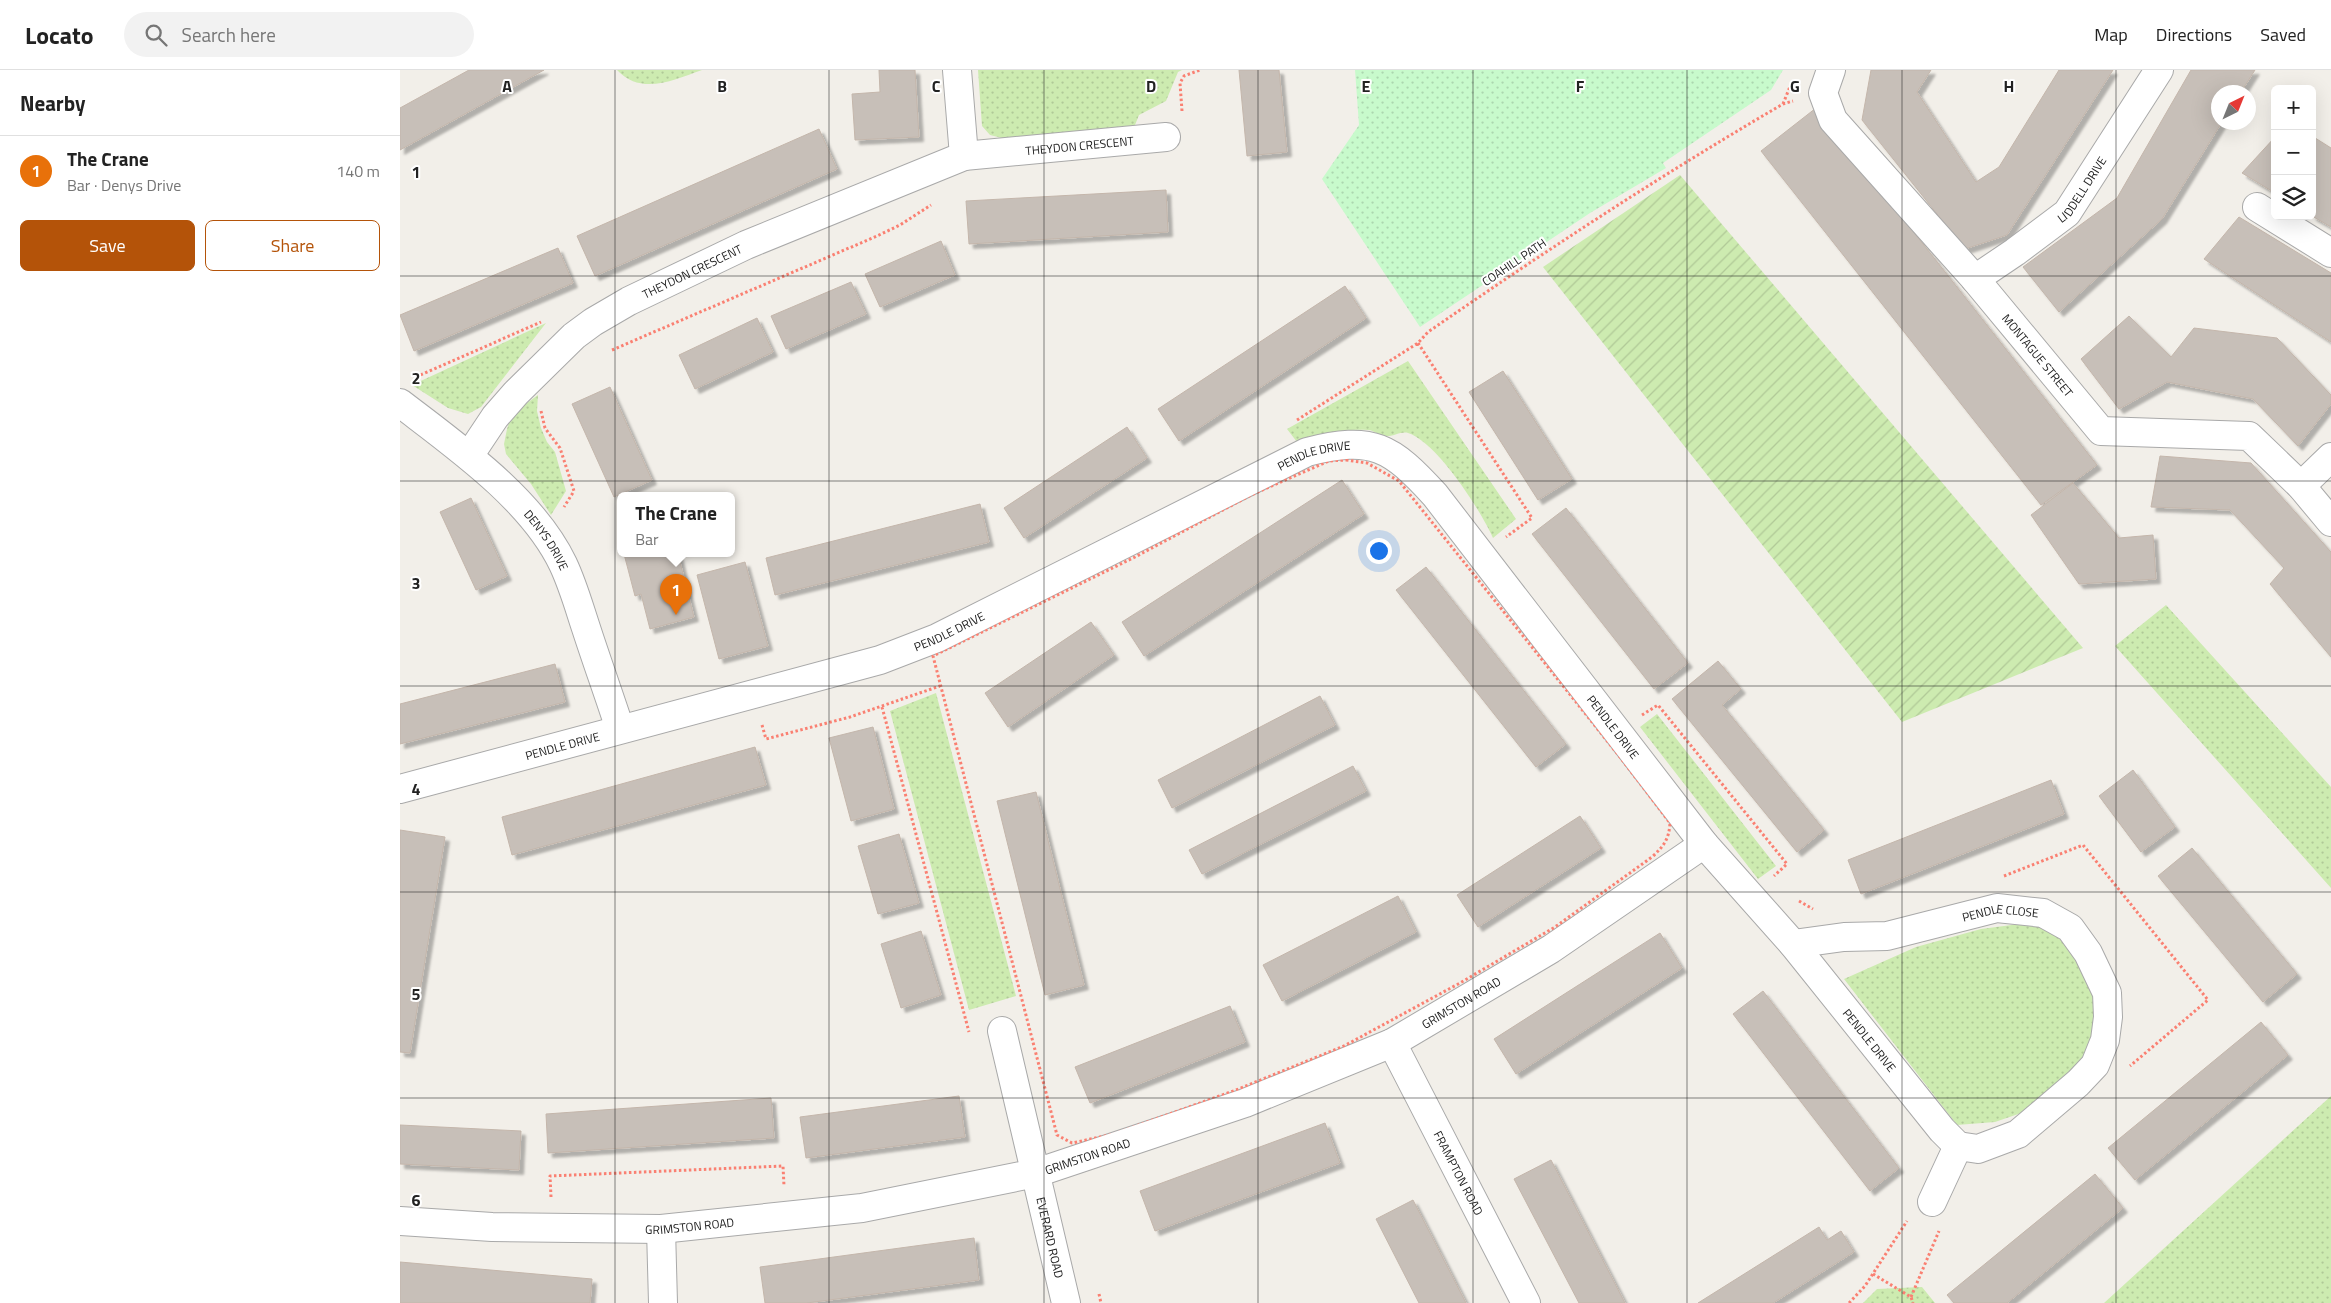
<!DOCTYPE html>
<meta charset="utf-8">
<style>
:root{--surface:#fff;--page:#f2f2f2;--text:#222;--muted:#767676;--line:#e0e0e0;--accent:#b45309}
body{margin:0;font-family:"Titillium Web",sans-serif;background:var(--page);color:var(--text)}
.controls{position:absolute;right:15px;top:15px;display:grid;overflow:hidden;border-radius:8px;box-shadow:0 5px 20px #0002}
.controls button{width:45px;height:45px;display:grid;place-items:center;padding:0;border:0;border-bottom:1px solid var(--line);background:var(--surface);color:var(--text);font:25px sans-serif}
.compass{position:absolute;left:1811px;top:15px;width:45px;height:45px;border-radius:50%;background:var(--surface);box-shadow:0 5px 20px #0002;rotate:43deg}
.you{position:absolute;left:978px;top:480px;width:18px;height:18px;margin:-12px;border:4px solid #fff;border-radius:50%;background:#1a73e8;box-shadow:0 0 0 8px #1a73e833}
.badge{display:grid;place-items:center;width:32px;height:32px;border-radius:50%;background:var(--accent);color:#fff;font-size:16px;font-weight:700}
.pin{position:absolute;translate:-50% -41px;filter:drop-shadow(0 1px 2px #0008)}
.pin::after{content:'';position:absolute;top:26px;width:18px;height:15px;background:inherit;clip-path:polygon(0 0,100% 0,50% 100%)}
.popup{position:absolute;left:217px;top:422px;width:118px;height:65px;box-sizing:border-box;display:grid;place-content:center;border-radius:8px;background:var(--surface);filter:drop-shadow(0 1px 4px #0005);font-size:16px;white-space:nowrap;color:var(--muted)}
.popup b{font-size:19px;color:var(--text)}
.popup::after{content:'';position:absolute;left:50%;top:100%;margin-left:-10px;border:10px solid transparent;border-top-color:var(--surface)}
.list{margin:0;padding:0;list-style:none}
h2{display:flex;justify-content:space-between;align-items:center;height:65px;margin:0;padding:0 20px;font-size:21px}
h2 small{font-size:16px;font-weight:400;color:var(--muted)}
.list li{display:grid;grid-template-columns:32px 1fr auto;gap:15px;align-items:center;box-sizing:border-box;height:70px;padding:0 20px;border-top:1px solid var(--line)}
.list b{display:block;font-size:19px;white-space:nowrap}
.list p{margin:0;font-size:16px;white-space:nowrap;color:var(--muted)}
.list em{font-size:16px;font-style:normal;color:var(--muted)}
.actions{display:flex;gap:10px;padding:15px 20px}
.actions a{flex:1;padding:11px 0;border:1px solid var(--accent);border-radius:8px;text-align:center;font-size:18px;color:var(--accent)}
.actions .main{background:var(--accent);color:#fff}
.icon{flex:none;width:28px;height:28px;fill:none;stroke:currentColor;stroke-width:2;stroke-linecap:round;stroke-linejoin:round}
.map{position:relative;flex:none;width:1931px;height:1233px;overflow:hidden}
header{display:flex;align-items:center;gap:30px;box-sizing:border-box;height:70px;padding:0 25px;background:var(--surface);border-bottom:1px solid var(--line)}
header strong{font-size:24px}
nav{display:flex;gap:28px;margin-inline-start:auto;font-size:18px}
.search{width:350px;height:45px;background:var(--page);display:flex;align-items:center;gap:12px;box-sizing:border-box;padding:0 18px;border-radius:28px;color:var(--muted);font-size:19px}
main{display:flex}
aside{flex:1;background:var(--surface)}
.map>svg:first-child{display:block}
.grass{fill:url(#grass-dots)}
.park{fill:url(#park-dots)}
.garden{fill:url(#garden-furrows)}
.building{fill:#c7bfb8;stroke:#c4b6ab;filter:url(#shadow)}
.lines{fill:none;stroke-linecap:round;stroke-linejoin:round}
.minor-casing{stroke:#a9a9a9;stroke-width:30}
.path{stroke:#fa8072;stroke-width:3;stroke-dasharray:2.5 2.5;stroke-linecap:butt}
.minor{stroke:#fff;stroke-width:28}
.grid{fill:none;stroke:#222;stroke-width:1;stroke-opacity:0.55}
.labels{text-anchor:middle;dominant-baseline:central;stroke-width:4;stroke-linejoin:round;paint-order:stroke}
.street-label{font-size:12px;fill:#222;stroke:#fff}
.grid-label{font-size:16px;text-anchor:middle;font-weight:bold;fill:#222;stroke:#fff;stroke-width:4;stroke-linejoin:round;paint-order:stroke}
</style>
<header>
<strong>Locato</strong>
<div class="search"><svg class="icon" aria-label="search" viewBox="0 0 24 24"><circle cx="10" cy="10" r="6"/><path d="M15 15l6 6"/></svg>Search here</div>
<nav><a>Map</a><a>Directions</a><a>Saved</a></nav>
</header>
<main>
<aside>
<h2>Nearby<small></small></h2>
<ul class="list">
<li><span class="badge" style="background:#e8710a">1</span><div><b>The Crane</b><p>Bar · Denys Drive</p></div><em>140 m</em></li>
</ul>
<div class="actions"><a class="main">Save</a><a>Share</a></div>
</aside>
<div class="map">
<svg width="1931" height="1233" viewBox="0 0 1931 1233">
<defs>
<pattern id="grass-dots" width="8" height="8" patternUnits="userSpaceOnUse" patternTransform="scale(1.25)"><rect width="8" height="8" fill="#cdebb0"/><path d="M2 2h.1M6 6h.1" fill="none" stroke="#b0c997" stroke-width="1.8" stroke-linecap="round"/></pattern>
<pattern id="park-dots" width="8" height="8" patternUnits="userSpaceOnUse" patternTransform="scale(1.25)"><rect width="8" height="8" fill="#c8facc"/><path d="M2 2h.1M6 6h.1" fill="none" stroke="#acd6af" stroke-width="1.8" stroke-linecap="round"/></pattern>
<pattern id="garden-furrows" width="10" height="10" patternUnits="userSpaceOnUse" patternTransform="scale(1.25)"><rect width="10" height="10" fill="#cdebb0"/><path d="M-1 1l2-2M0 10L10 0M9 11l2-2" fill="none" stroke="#b0c997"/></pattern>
<filter id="shadow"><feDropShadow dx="4.5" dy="4.5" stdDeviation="1" flood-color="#0004"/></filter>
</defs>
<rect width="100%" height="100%" fill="#f2efe9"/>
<path class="grass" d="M217 0H302C274 10 241 26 217 0Z
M578 0H782L778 2 766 31 739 45 735 55 716 63 602 68 590 65 582 56Z
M146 253 81 337 68 344 48 338 12 315Z
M1008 291 1116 449 1093 468C1081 441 1037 372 1008 363 1001 361 993 367 986 366 979 366 974 360 968 360 943 358 921 365 897 372L887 359Z
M138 325 137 341 141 358 147 372 155 382 166 421 151 445 131 414 106 384 104 374 107 359 112 344Z
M1766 535 1931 717V818L1715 576Z
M536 623 616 926 569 940 490 641Z
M1257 644 1376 796 1358 809 1240 657Z
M1627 853 1658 863 1682 897 1695 928 1696 959 1686 992 1627 1041 1595 1052 1557 1055 1444 909 1516 877 1581 859Z
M1931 1026V1233H1704Z
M1522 1217 1535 1233H1463L1477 1219Z"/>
<path class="park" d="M955 0H1383L1371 20 1263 93 1266 98 1190 143 1020 257 922 109 959 55Z"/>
<path class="garden" d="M1280 105 1683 578 1502 652 1143 197Z"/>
<path class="building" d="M69 0H144L0 80V38Z
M479 0H515L519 67 455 70 452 24 480 22Z
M839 0H879L887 82 847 86Z
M1471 0H1531L1517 22 1576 112 1599 97 1659 0H1713L1607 165 1565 179 1462 50Z
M1791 0H1855L1841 22H1818V52H1822L1762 149 1659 242 1623 197 1717 128Z
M1416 38 1697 395 1641 435 1361 81Z
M419 59 437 99 195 206 177 166Z
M1912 66 1931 78V157L1912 146Z
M1875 67V123L1842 103Z
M766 120 768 162 569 174 566 131Z
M1839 147 1931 203V272L1804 189Z
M541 171 555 205 480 237 465 204Z
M158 178 173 213 14 281 0 245Z
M451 212 466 244 386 279 371 246Z
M945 216 966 248 779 371 758 339Z
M1729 246 1771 287 1794 258 1877 268 1931 325V334L1898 376 1853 329 1767 312 1719 339 1681 289Z
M357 248 373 282 295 319 279 285Z
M1103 301 1172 409 1138 430 1069 322Z
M210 317 252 410 214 427 172 334Z
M727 357 747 388 624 468 604 438Z
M1760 386 1851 393 1931 482V587L1870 514 1884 498 1830 440 1751 437Z
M942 410 964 444 744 586 722 552Z
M1673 413 1719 468 1753 465 1756 509 1679 514 1631 445Z
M71 428 107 506 76 520 40 442Z
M580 434 589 472 375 525 366 488Z
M1166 438 1288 593 1254 619 1132 464Z
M224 484H278L294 547 250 559 241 524 235 526Z
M345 492 368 576 319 589 297 505Z
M1026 497 1166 674 1136 697 996 520Z
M691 552 714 585 608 657 585 623Z
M1318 591 1341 619 1322 635 1424 760 1397 782 1272 629Z
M155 594 165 632 0 674V634Z
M920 626 935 655 772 738 758 710Z
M473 657 494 739 451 751 429 668Z
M355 677 366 715 112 785 102 747Z
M953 696 966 721 802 804 789 780Z
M1733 700 1775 757 1741 782 1699 726Z
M1651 710 1664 744 1461 824 1448 790Z
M636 722 684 915 645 925 597 731Z
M1180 746 1201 778 1078 857 1057 825Z
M0 760 45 767 10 983 0 982Z
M499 764 519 833 478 844 458 776Z
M1792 778 1897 904 1863 932 1758 806Z
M998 826 1016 862 882 931 863 895Z
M521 861 541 925 501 938 481 874Z
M1260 863 1282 898 1116 1004 1094 969Z
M1363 921 1499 1098 1470 1121 1333 944Z
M830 936 845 972 690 1033 675 997Z
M1861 952 1888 985 1735 1110 1708 1078Z
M559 1026 565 1067 406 1088 400 1047Z
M371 1028 374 1068 148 1083 146 1044Z
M925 1053 940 1093 755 1161 740 1121Z
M0 1055 121 1061 119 1100 0 1094Z
M1151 1090 1225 1233H1179L1114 1109Z
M1695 1104 1723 1138 1607 1233H1554L1547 1225Z
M1013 1130 1066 1233H1019L976 1149Z
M1419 1157 1427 1170 1441 1161 1454 1182 1373 1233H1298Z
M574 1168 579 1210 407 1233H365L360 1197Z
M0 1192 192 1209 190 1233H0Z"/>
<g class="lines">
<g class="minor-casing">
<g id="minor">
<path id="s1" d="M1431 0 1423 23 1433 50 1575 209 1701 361 1849 366 1901 416 1931 452"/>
<path id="s2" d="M564 86 766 67"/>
<path d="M1857 137 1931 183"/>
<path id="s3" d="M1575 209 1615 182 1667 143 1759 0"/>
<path id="s4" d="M0 333C56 376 132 429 163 494 173 515 179 537 186 558 197 592 209 625 220 659"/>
<path id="s5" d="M69 386 95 347 116 323 174 266 193 252 229 231 346 175 564 86 557 0"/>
<path d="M1901 416 1931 387"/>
<path id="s6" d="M0 719 480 590 537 568 907 382C973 365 991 377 1035 425L1304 774 1393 874 1542 1060 1558 1076"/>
<path id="s7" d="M1393 874 1444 867 1487 866 1597 838 1643 843 1670 858 1688 883 1707 923 1708 947 1705 970 1695 995 1678 1013 1618 1064 1578 1079 1558 1076"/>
<path id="s8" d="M602 961 666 1233"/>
<path id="s9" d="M992 973 1126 1233"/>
<path d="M1532 1132 1558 1076"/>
<path id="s10" d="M0 1151 92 1157 261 1159 462 1138 636 1103 845 1033 992 973 1151 879 1304 774"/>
<path d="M261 1159 263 1233"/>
</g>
</g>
<path class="path" d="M1383 34 1391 14
M782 41 780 13 784 6 800 0
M1018 273 1132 448 1106 467
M212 280 477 166 500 155 531 135
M16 307 141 252
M141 341 145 358 160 378 174 421 164 437
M897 350 1018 273 1028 262C1144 182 1261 105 1383 34L1393 31
M946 390 967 393 999 411 1220 687 1270 753C1269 769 1264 776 1252 787L1155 857 1060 913 944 976 836 1020 714 1064 672 1073 657 1065 533 586 735 487 851 425 929 391Z
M482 637 569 962
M1242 645 1258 635 1387 794 1374 806
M362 655 366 669 450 647 540 616
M1604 806 1683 775 1808 930 1730 996
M1399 831 1413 839
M151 1127 150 1106 383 1096 384 1116
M1473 1204 1511 1227 1513 1233
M699 1224 701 1233
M1511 1227 1539 1161
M1449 1233 1465 1216 1507 1151"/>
<use href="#minor" class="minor"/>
</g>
<path class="grid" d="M215 0V1233M429 0V1233M644 0V1233M858 0V1233M1073 0V1233M1287 0V1233M1502 0V1233M1716 0V1233M0 206H1931M0 411H1931M0 616H1931M0 822H1931M0 1028H1931"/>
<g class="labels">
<g class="street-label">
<text stroke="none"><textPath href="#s2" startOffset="116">THEYDON CRESCENT</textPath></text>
<text stroke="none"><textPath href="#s3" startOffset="141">LIDDELL DRIVE</textPath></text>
<text transform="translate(1114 192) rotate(-34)">COAHILL PATH</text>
<text stroke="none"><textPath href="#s5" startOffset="295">THEYDON CRESCENT</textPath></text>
<text stroke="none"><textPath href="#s1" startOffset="365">MONTAGUE STREET</textPath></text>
<text stroke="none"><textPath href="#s6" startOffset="978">PENDLE DRIVE</textPath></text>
<text stroke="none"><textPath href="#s4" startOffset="202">DENYS DRIVE</textPath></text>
<text stroke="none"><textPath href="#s6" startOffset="572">PENDLE DRIVE</textPath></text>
<text stroke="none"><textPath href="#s6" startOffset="1411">PENDLE DRIVE</textPath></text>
<text stroke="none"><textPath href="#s6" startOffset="168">PENDLE DRIVE</textPath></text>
<text stroke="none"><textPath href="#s7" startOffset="211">PENDLE CLOSE</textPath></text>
<text stroke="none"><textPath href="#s10" startOffset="1100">GRIMSTON ROAD</textPath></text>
<text stroke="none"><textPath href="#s6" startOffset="1816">PENDLE DRIVE</textPath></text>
<text stroke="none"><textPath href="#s10" startOffset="695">GRIMSTON ROAD</textPath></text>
<text stroke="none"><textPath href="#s9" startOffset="146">FRAMPTON ROAD</textPath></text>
<text stroke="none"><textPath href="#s10" startOffset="290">GRIMSTON ROAD</textPath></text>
<text stroke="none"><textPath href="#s8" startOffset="212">EVERARD ROAD</textPath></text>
</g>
</g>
<g class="grid-label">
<text x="107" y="22">A</text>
<text x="322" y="22">B</text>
<text x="536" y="22">C</text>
<text x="751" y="22">D</text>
<text x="966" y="22">E</text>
<text x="1180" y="22">F</text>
<text x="1395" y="22">G</text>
<text x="1609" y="22">H</text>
<text x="16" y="108">1</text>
<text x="16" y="314">2</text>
<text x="16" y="519">3</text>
<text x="16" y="725">4</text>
<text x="16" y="930">5</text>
<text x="16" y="1136">6</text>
</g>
</svg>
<div class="controls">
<button>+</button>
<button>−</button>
<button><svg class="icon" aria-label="layers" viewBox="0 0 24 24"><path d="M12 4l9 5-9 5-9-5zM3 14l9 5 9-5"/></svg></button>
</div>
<svg class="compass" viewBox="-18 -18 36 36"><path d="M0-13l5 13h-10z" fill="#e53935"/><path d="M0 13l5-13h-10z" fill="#767676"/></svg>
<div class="you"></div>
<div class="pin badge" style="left:276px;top:545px;background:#e8710a">1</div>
<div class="popup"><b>The Crane</b>Bar</div>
</div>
</main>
